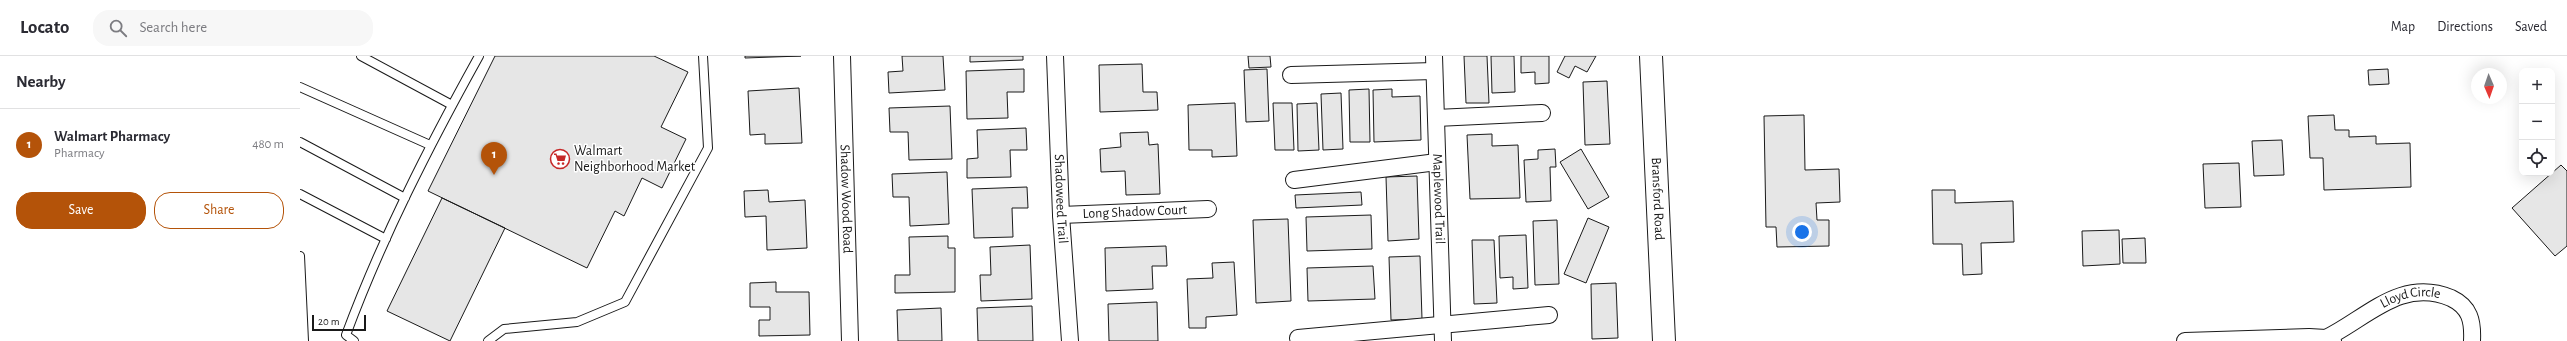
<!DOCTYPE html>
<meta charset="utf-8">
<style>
:root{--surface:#fff;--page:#f7f7f7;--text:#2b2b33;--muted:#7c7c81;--line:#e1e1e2;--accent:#b45309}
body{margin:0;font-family:"Alegreya Sans",sans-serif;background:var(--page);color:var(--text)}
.controls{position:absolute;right:12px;top:12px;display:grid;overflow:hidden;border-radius:8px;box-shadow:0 4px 16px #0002}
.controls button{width:36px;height:36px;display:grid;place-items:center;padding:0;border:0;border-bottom:1px solid var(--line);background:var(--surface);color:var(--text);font:20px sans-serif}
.compass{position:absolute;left:2171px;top:12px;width:36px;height:36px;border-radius:50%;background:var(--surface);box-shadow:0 4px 16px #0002;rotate:178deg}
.scale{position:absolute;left:12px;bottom:10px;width:54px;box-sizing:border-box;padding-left:4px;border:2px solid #1a1a1a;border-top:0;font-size:11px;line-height:14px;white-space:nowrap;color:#1a1a1a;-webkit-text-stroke:3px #fff;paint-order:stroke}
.you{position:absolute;left:1502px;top:176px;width:14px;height:14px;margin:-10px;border:3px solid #fff;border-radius:50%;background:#1a73e8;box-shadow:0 0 0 6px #1a73e833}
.badge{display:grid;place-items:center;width:26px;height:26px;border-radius:50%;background:var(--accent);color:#fff;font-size:13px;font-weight:700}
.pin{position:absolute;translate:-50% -33px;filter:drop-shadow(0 1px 2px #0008)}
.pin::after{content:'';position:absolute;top:21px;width:14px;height:12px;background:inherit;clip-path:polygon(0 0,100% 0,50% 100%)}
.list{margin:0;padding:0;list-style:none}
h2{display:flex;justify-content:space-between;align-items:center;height:52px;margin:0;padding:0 16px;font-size:17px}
h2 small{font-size:13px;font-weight:400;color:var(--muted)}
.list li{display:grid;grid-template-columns:26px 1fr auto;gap:12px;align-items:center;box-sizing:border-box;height:72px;padding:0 16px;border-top:1px solid var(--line)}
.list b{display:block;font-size:15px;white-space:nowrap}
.list p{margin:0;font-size:13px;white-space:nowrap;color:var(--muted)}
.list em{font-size:13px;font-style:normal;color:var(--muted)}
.actions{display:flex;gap:8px;padding:12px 16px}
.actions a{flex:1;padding:9px 0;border:1px solid var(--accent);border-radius:16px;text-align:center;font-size:14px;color:var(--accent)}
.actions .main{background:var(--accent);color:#fff}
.icon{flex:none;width:22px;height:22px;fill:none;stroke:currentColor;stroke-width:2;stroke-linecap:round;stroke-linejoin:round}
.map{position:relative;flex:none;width:2267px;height:285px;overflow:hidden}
header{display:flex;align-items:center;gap:24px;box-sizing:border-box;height:56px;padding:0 20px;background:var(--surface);border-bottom:1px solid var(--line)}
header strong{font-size:19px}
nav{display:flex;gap:22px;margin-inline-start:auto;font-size:14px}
.search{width:280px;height:36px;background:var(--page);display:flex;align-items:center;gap:10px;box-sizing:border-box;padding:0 14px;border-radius:16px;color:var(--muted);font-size:15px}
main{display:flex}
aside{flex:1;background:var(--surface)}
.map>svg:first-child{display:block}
.building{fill:#e6e6e6;stroke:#1a1a1a}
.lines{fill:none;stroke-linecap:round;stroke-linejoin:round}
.lane-casing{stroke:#1a1a1a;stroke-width:10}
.street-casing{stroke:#1a1a1a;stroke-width:18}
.secondary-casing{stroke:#1a1a1a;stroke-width:24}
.lane{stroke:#fff;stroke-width:8}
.street{stroke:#fff;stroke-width:16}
.secondary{stroke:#fff;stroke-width:22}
.labels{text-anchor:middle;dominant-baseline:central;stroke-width:3;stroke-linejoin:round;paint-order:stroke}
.poi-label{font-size:14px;fill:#1a1a1a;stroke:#fff;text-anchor:start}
.street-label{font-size:14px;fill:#1a1a1a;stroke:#fff}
</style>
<header>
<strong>Locato</strong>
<div class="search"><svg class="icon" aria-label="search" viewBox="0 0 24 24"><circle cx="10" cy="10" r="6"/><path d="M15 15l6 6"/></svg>Search here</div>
<nav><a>Map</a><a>Directions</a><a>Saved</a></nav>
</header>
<main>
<aside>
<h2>Nearby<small></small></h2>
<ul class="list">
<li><span class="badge">1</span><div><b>Walmart Pharmacy</b><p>Pharmacy</p></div><em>480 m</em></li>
</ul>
<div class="actions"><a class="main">Save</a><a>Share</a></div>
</aside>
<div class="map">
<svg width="2267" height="285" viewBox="0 0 2267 285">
<rect width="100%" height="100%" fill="#fff"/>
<path class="building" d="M195 0H354L388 16 361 71 386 83 362 132 342 122 324 160 315 155 287 212 128 135Z
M445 0H501L445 2Z
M602 0H643L645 34 589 37 588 16 603 15Z
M670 0H723V4L670 6Z
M948 0H970L971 11 949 12Z
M1164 0H1187L1189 47H1166Z
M1191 0H1214L1215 36 1192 37Z
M1221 0H1249V27L1235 28V16L1221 17Z
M1265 0H1296L1287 16 1275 10 1269 22 1257 16Z
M842 8 843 36H857L858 54 800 56 799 9Z
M724 13V36H707L708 62 667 63 666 15Z
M967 13 969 65 946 66 944 14Z
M2088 13 2089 28 2069 29 2068 14Z
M1307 25 1310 88 1285 89 1283 26Z
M499 32 502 87 465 88V78L450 79 448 35Z
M1069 33 1070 86H1050L1049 34Z
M1092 33V41L1120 40 1121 84 1074 86 1073 34Z
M1041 37 1043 93 1023 94 1021 38Z
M935 47 937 100 912 101V94H889L888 49Z
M973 47H992L994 94H975Z
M1017 47 1019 94 998 95 997 48Z
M650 50 652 103 609 104 608 76H590L589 52Z
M1504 59 1505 114 1539 113 1540 146 1516 147 1517 164H1529V190L1477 191 1476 171H1466L1464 60Z
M2034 59 2035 74H2049V81L2076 80V88L2110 87 2111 131 2024 134 2023 102H2010L2008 60Z
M726 72 727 94H710L711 121 667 122V103L678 102 677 74Z
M848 76 849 89 858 88 860 138 826 139 825 115 801 116 800 93 821 91 820 77Z
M1192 78V90L1218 89 1220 142 1170 143 1167 79Z
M1982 84 1984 119 1954 120 1952 85Z
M1255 93 1256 111H1250L1251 145 1226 146 1224 104 1238 103V94Z
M1281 93 1309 141 1288 153 1260 106Z
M1939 107 1941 151 1905 152 1903 108Z
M2261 109 2267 115V190L2255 200 2212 152Z
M647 116 649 168 610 170 609 141H593L592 118Z
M1117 120 1119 183 1088 185 1086 121Z
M727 131 728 152H712L713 181 674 182 672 133Z
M468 134 469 146 505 144 507 192 467 194 466 160 445 161 444 135Z
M1632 134H1655V147L1713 145 1714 186 1681 187 1682 218 1663 219 1662 188H1633Z
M1061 136 1062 149 996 152 995 139Z
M142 142 205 172 150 285 87 255Z
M1071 159 1072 193 1007 195 1006 161Z
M1288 162 1309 171 1286 227 1264 218Z
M988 163 991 245 956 247 953 164Z
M1257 164 1259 228 1235 229 1233 165Z
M1819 174 1820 208 1783 210 1782 175Z
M1226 179 1228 232 1213 233V221L1200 222 1199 180Z
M648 180V192H655V236L595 237V219H610L609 181Z
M1845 182 1846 207H1823L1822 183Z
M1172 184H1194L1197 247 1174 248Z
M730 189 732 243 681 245 680 219H691L690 191Z
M866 190 867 210H852L853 233 806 235 805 192Z
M1120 200 1122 263 1091 264 1089 201Z
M934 206 937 259 906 261V272H889L887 223 913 222 912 207Z
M1073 210 1075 243 1008 245 1007 212Z
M476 226V236H509L510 279 459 280V264H470V251H450V227Z
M1316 227 1318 282 1292 283 1291 228Z
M857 246 858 285H809L808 248Z
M732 250 733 285H678L677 252Z
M641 252 642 285H598L597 254Z"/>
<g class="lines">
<g class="lane-casing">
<path id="lane" d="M61 0 152 49
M0 31 130 89
M0 86 105 142
M0 138 86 183
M0 200 4 285
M54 285 46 279C82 182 129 90 179 0
M188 285 204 273 277 266 325 246 408 92 403 0"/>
</g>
<g class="street-casing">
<g id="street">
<path id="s1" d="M542 0 550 285"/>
<path id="s2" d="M755 0 761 159 770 285"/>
<path id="s3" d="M1134 0 1143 285"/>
<path d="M991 19 1134 15"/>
<path d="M1136 62 1242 57"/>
<path d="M994 124 1137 106"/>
<path id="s4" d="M761 159 908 153"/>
<path d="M998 282 1249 259"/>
<path d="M1885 285 2009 281 2026 282"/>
<path id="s5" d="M2033 285 2026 282C2067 262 2101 221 2151 242 2170 251 2173 265 2172 285"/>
</g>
</g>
<g class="secondary-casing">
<g id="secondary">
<path id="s6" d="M1351 0 1364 285"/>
</g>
</g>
<use href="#lane" class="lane"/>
<use href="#street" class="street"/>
<use href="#secondary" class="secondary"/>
</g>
<defs>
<g id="supermarket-ring" transform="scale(1)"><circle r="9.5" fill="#fff" stroke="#c62828" stroke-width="1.5"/><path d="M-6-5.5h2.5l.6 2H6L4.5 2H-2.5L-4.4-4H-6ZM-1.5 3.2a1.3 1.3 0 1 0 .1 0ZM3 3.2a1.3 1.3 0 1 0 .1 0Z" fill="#c62828"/></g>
</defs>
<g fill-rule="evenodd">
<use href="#supermarket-ring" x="260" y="103"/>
</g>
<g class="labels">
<g class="poi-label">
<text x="274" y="95">Walmart<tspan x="274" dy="16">Neighborhood Market</tspan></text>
</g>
<g class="street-label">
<text stroke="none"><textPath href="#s3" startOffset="143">Maplewood Trail</textPath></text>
<text stroke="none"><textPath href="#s1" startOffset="143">Shadow Wood Road</textPath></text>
<text stroke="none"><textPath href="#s2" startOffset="143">Shadoweed Trail</textPath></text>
<text stroke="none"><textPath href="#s6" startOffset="143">Bransford Road</textPath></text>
<text stroke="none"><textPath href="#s4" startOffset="74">Long Shadow Court</textPath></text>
<text stroke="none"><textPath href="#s5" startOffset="103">Lloyd Circle</textPath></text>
</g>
</g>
</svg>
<div class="controls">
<button>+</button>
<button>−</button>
<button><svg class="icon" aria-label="locate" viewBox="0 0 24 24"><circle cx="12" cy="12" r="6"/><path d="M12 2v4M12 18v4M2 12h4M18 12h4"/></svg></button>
</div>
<svg class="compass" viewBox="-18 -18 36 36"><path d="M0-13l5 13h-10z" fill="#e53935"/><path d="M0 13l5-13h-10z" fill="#7c7c81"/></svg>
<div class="scale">20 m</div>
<div class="you"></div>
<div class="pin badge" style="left:194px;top:119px">1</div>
</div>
</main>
